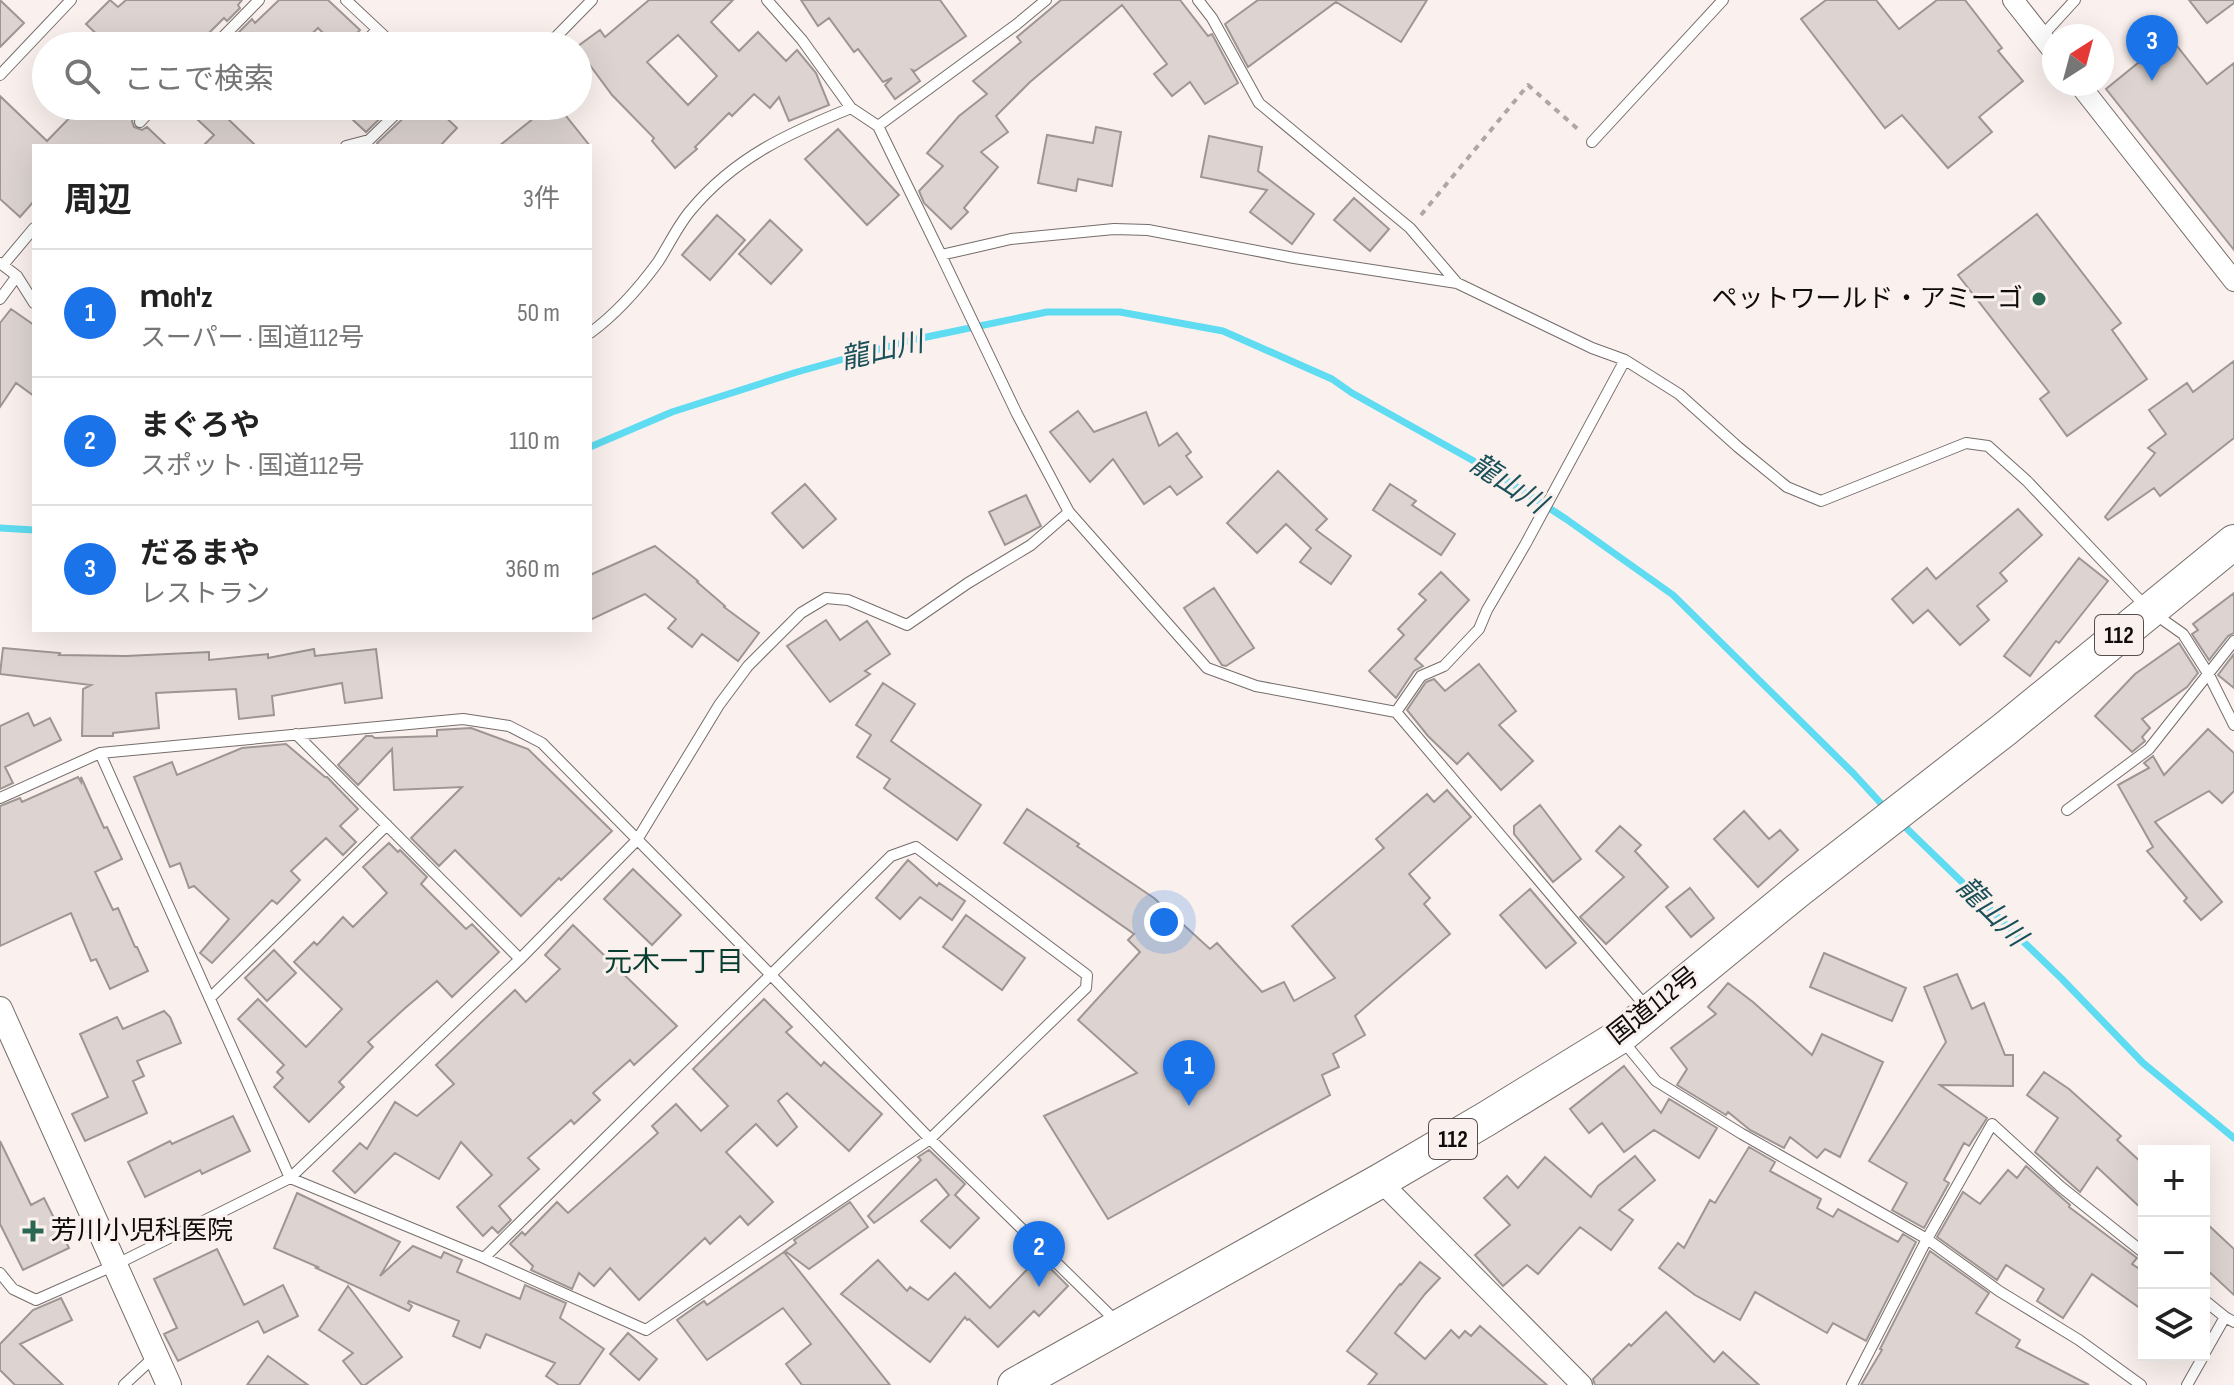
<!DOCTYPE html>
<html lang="ja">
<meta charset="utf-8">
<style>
:root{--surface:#fff;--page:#f2f2f2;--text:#222;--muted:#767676;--line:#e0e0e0;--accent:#1a73e8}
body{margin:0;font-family:"Sofia Sans Condensed","Noto Sans JP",sans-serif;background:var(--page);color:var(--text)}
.controls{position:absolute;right:24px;bottom:24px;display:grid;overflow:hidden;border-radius:0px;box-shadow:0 8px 32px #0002}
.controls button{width:72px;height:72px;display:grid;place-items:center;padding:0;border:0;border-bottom:2px solid var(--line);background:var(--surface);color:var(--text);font:40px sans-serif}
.compass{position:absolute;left:2042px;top:24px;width:72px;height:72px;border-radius:50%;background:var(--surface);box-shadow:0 8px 32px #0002;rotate:36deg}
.you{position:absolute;left:1164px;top:922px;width:28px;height:28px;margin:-20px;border:6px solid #fff;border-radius:50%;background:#1a73e8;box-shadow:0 0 0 12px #1a73e833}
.badge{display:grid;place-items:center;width:52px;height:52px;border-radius:50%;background:var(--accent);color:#fff;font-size:26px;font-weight:700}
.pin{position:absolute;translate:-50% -66px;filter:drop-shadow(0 2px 4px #0008)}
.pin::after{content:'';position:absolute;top:42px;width:28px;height:24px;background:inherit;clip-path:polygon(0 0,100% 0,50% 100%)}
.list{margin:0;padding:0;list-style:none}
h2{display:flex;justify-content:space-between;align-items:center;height:104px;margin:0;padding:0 32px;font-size:34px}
h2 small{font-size:26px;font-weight:400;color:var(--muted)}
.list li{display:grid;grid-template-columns:52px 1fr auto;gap:24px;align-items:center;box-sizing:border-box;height:128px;padding:0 32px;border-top:2px solid var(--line)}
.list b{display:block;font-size:30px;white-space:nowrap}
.list p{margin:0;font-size:26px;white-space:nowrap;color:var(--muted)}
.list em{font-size:26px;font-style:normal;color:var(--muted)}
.icon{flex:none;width:44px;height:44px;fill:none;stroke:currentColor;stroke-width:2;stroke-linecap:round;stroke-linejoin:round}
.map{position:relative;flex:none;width:2234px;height:1385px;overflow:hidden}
.search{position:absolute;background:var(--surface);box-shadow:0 8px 32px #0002;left:32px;top:32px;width:560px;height:88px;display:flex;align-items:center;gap:20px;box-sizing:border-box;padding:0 28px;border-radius:44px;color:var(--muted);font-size:30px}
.panel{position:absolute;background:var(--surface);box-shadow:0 8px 32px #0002;left:32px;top:144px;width:560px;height:488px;border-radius:0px}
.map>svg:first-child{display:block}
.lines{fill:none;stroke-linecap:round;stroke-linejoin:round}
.stream{stroke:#5fdcf1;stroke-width:7}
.building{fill:#ddd4d1;stroke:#9e9693;stroke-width:2;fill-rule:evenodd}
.service-casing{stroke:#756d6a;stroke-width:12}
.minor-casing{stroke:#756d6a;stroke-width:22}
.tertiary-casing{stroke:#756d6a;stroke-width:26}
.trunk-casing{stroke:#756d6a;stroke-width:36}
.path{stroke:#aea7a4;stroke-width:4;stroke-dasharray:6 6;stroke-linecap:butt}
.service{stroke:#fff;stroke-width:10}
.minor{stroke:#fff;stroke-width:20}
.tertiary{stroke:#fff;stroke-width:24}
.trunk{stroke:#fff;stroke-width:34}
.poi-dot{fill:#2a6854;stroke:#faf1ee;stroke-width:3}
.labels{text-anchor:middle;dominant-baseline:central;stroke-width:6;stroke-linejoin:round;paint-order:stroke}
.shield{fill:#faf1ee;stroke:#55504e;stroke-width:2}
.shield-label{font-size:24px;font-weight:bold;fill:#0e0b0a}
.poi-label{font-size:26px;fill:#0e0b0a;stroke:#faf1ee;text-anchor:end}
.street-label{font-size:26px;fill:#0e0b0a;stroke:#faf1ee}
.water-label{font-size:28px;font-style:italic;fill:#1a5059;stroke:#faf1ee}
.neighbourhood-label{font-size:28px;fill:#083e2f;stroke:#faf1ee}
</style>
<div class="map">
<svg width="2234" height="1385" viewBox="0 0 2234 1385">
<rect width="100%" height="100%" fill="#faf1ee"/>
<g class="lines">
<path class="stream" d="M590 447 672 412 797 372 912 340 1047 312H1120L1223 331 1332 379 1352 393 1497 474 1566 519 1673 595 1854 774 1887 810
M0 528 34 530
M1899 821 2062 979 2143 1063 2234 1138"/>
</g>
<path class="building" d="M0 0 24 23 0 47Z
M110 0 118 7 126 0H242L238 5 240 8 227 21 224 18 196 46H109L86 24Z
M279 0H328L360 30 345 46H336L318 28 299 46H251L238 33 252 19 255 23Z
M649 0H733L711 22 739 51 758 32 786 61 797 50 816 73 829 105 789 121 779 97 770 108 754 94 732 116 729 113 695 147 697 149 675 168 652 141 654 138 612 95 578 49V46L600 30 605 37ZM678 35 717 76 688 105 647 62Z
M801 0H940L966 36 915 71 912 70 920 81 895 99 885 85 892 78 883 82 858 49 854 52 829 18 818 26Z
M1061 0H1180L1208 36 1212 34 1238 83 1205 104 1190 82 1172 96 1154 74 1167 64 1122 5 1030 82 996 116 1008 132 981 152 998 167 964 208 968 212 951 229 924 203 919 191 943 166 927 153 959 116 987 94 973 81 1021 42 1017 37Z
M1258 0H1427L1401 42 1336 2 1248 67 1225 24Z
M1826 0H1876L1899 29 1937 0H1965L2002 48 1998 51 2023 81 1979 117 1992 132 1948 168 1902 115 1885 128 1801 19Z
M2189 0H2234V3L2207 23Z
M2170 37 2207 84 2234 63V250L2106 89Z
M0 96 47 141 81 106H125L135 115 132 121 134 127 142 130 147 127 167 146H34V201L20 217 0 199Z
M183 106H238L227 118 256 146H203L214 135Z
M338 106H393L366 132Z
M412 106H434L457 128 440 146H380L377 143 410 112Z
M549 106H558L590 146H499Z
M1096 127 1121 132 1112 186 1078 179 1076 191 1038 183 1047 135 1093 143Z
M838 129 899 195 867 225 805 159Z
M1209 136 1262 147 1258 171 1314 214 1292 244 1250 212 1267 190 1201 177Z
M1354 198 1389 229 1370 251 1334 220Z
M2037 214 2121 323 2112 330 2147 379 2067 436 2040 399 2049 392 1958 275Z
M717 215 745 240 710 280 682 255Z
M770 220 802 250 771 284 739 254Z
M11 309 34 325V396L16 383 0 407V323Z
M2234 361V438L2160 496 2154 488 2108 520 2105 517 2155 453 2148 448 2166 434 2149 410 2187 383 2193 392Z
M1078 411 1094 432 1146 412 1159 446 1177 433 1191 452 1186 456 1202 477 1177 495 1170 486 1144 504 1113 459 1090 482 1050 432Z
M1278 471 1327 519 1316 530 1351 556 1331 584 1300 562 1311 548 1286 524 1257 553 1227 523Z
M805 484 836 519 803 548 772 513Z
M1390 484 1416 501 1412 505 1455 534 1441 555 1373 510Z
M1026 495 1041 526 1005 545 989 512Z
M2018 509 2042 535 2000 573 2007 581 1977 606 1989 620 1960 645 1928 610 1913 623 1892 599 1927 568 1936 579Z
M655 546 698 581 697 582 725 606 724 607 759 633 738 661 702 634 692 647 668 628 676 619 645 594 590 620V575Z
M2079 558 2108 581 2059 643 2056 641 2030 676 2004 656Z
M1441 572 1469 600 1415 659 1423 666 1414 671 1396 698 1369 671 1404 635 1398 629 1426 600 1419 594Z
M1214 588 1254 648 1226 666 1222 665 1184 608Z
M2234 593V633L2228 636 2209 660 2192 634 2198 630 2193 624Z
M826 620 840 640 867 621 890 654 865 671 870 674 830 702 787 646Z
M2179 643 2198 673 2187 687 2142 719 2150 728 2142 737 2145 741 2132 752 2095 716 2135 674Z
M3 648 60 653 59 655 126 656 209 652V660L268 654V658L314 649 315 656 376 649 382 698 345 703 342 683 272 696 274 715 239 719 236 689 156 693 159 728 113 733V736H82L83 689 91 685 0 674Z
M2234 654V688L2218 675Z
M1479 664 1516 711 1499 725 1533 761 1501 790 1468 753 1457 764 1428 736 1407 710 1426 682 1434 679 1445 691Z
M883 683 915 704 891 741 981 805 957 840 884 788 890 779 857 757 871 735 856 725Z
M28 713 34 726 50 718 61 740 5 767 13 783 0 789V726Z
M471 728 528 749 612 831 561 880 559 878 521 916 455 850 439 866 411 838 462 787 394 790 392 749 358 785 338 765 366 736H372L375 738 437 736V730Z
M2208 729 2234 753V791L2222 803 2209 791 2155 822 2222 902 2201 920 2184 901 2187 898 2147 851 2153 847 2118 785 2149 768 2144 763 2153 756 2164 775Z
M286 744 325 777H327L358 809 340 826 356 842 343 855 326 838 291 871 300 880 277 904 272 900 212 963 200 953 229 919 194 886 189 888 180 863 170 867 134 777 172 762 177 775 242 748Z
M78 777 81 782V777L104 828 107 827 122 859 95 872 113 910 118 908 135 947H137L148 971 110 989 96 959 91 961 71 913 0 946V806L20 798 22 802Z
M1447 790 1471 817 1409 874 1430 898 1424 904 1450 934 1355 1016 1365 1035 1333 1054 1339 1067 1322 1075 1330 1095 1108 1219 1044 1116 1137 1073 1078 1020 1140 952 1128 940 1134 934 1004 843 1027 809 1079 844 1077 846 1154 898 1210 949 1217 943 1262 992 1284 982 1294 1001 1335 978 1292 926 1384 848 1376 839 1427 794 1434 802Z
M1540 805 1581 859 1553 882 1514 834V826Z
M1744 811 1769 839 1780 830 1798 850 1758 887 1714 839Z
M1620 826 1641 845 1635 851 1668 887 1606 944 1580 917 1624 877 1596 851Z
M389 843 398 852 400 850 427 877 421 884 466 929 472 924 499 952 452 997 437 981 404 1009 368 1042 373 1047 339 1082 344 1087 309 1122 274 1087 283 1078 277 1072 284 1065 238 1019 258 999 306 1047 342 1009 294 962 314 942 317 945 343 917 353 927 387 893 363 867Z
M908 860 937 886 939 883 965 901 952 920 920 897 900 919 876 898Z
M633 869 681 915 652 945 604 899Z
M1690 888 1714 918 1691 937 1666 907Z
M1530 889 1576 943 1546 968 1500 915Z
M966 915 1025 958 1002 990 943 947Z
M573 925 677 1026 634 1065 630 1060 593 1093 600 1100 574 1124 571 1120 528 1158 539 1169 499 1206 511 1220 498 1233 492 1227 483 1236 457 1207 492 1175 461 1142 439 1179 395 1153 355 1193 333 1171 360 1143 367 1149 395 1102 417 1116 454 1084 436 1065 515 990 526 1002 560 969 545 955Z
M274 950 296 973 267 1001 245 978Z
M1824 953 1906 988 1892 1021 1810 987Z
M1957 974 1972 1009 1984 1003 2005 1055H2013V1086L1940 1085 1987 1118 1969 1146 1964 1143 1944 1180 1949 1183 1924 1228 1892 1210 1907 1183 1869 1161 1946 1042 1924 987Z
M1728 983 1753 1002 1812 1055 1822 1034 1883 1062 1840 1157 1825 1149 1817 1158 1790 1137 1784 1148 1750 1130 1728 1112 1726 1115 1677 1085 1687 1069 1671 1048 1716 1014 1708 1007Z
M764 999 792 1027 786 1032 821 1066 824 1062 882 1114 849 1151 787 1093 778 1101 797 1127 777 1146 756 1124 726 1152 773 1202 748 1225 740 1216 710 1244 705 1238 639 1300 610 1268 594 1286 579 1273 572 1289 531 1270 533 1266 510 1244 522 1232 525 1235 557 1202 568 1213 658 1133 652 1126 676 1104 701 1131 728 1106 693 1069Z
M164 1011 170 1017 181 1043 137 1061 144 1076 133 1081 147 1113 85 1141 72 1114 108 1097 80 1034 117 1017 123 1029Z
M1624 1066 1661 1113 1669 1099 1717 1128 1699 1158 1654 1130 1624 1152 1602 1123 1589 1133 1570 1109Z
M2044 1072 2069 1089 2121 1136 2117 1140 2144 1165V1211L2097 1167 2080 1192 2035 1152 2058 1118 2027 1095Z
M233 1116 250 1151 202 1174 200 1170 145 1197 128 1162 170 1141 172 1144Z
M0 1141 31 1205 44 1198 69 1248 23 1270 0 1224Z
M1749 1147 1775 1162 1770 1171 1821 1199 1817 1208 1833 1217 1838 1209 1898 1242 1903 1234 1916 1242 1866 1341 1833 1323 1827 1333 1755 1292 1740 1320 1695 1295 1659 1268 1678 1243 1684 1248 1710 1200 1715 1203Z
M929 1150 965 1184 955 1195 979 1218 950 1248 921 1221 949 1195 936 1179 874 1223 868 1216 921 1160 918 1157Z
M1635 1156 1655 1180 1619 1210 1633 1220 1611 1250 1580 1227 1538 1274 1527 1265 1503 1286 1475 1255 1510 1225 1484 1198 1507 1176 1518 1188 1545 1157 1591 1197 1598 1186Z
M2026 1166 2070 1205 2069 1207 2137 1258 2132 1264 2144 1272V1311L2092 1274 2063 1318 2037 1301 2044 1289 2006 1265 1997 1280 1937 1237 1963 1192 1980 1204 2008 1170 2017 1178Z
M297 1193 400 1242 380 1276 413 1246 441 1258 444 1252 462 1260 457 1272 520 1299 525 1285 566 1303 560 1318 604 1349 579 1385H559L546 1376 555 1363 486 1334 480 1348 453 1336 459 1321 409 1301 408 1303 412 1306 409 1311 316 1268 318 1267 274 1248Z
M850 1202 868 1227 809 1269 785 1251 796 1243 794 1240Z
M2204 1221 2234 1249V1295L2204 1267Z
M217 1249 244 1305 283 1285 298 1316 264 1333 258 1321 178 1361 164 1334 177 1328 154 1279Z
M1930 1251 1989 1293 1976 1313 2020 1340 2016 1347 2089 1385H1861L1882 1350 1880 1349Z
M784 1252 890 1385H802L786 1364 811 1344 783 1308 707 1360 677 1320 704 1301 707 1305Z
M1039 1257 1068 1286 1039 1316 1034 1311 998 1347 969 1319 967 1320 965 1317 930 1362 841 1294 878 1260 907 1291 910 1287 928 1300 955 1273 990 1308Z
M1420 1262 1440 1278 1425 1294 1395 1333 1425 1359 1451 1330 1459 1338 1465 1331 1471 1336 1480 1326 1547 1385H1368L1377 1374 1347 1351 1400 1284 1401 1285Z
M348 1286 402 1357 365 1385H362L343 1361 353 1353 319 1330Z
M61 1298 72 1320 20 1344 63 1385H15L0 1370V1344L33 1310Z
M1666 1312 1714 1362 1723 1352 1759 1385H1595L1593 1379 1629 1344 1631 1346Z
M628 1333 657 1359 639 1380 610 1354Z
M268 1356 308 1385H247Z"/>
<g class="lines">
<g class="service-casing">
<path id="service" d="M346 0 395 46
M767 0 802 40 851 108
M1198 0 1212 18 1259 103 1410 228 1457 283
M2042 36 2075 0
M214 46 259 0
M361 46 377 30
M547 46 592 0
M0 75 71 0
M460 106 485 110 489 106
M140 122 155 106
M878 126 941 255 1011 239 1114 229 1148 230 1294 258 1457 283 1592 348 1625 360
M1592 142 1723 0
M346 146 369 140 404 106
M941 255 1017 414 1069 512 1207 668 1256 686 1396 712 1648 1009
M0 263 17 276 34 303
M3 265 34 228
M0 299 17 276
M590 333C616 314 639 288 658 262 669 245 678 225 691 210 735 157 789 133 851 108L878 126 1017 24 1046 0
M1396 712 1421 676 1444 666 1479 629 1487 610 1525 545 1625 360 1679 394 1738 447 1787 487 1821 501 1966 443 1988 446 2027 481 2149 610 2183 634 2209 675 2234 725
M296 734 520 959
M100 753 290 1178 484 1258 646 1330 930 1139 1086 988 1087 975 916 847 891 856 484 1258
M0 798 100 753 463 719 509 726 542 743 771 975 930 1139 1117 1322
M2067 810 2149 749 2234 641
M210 998 387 825
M1623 1041 1656 1081 1742 1134 1927 1239 1999 1291 2079 1340 2141 1385
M0 1273 13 1289 36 1300 115 1265 290 1178 520 959 637 840 719 705 748 666 801 613 826 598 848 600 907 625 968 583 1031 545 1069 512
M2204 1300 2225 1317
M2204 1354 2225 1317 2234 1322
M124 1385 154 1357
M1852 1385 1927 1239 1992 1124 2061 1187 2144 1253
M2187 1385 2204 1355"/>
</g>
<g class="minor-casing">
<path id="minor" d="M2013 0 2054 52
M2079 84 2234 281
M1380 1181 1582 1385"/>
</g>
<g class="tertiary-casing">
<path id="tertiary" d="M0 1009 169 1385"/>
</g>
<g class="trunk-casing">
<path id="trunk" d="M1015 1385 1380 1181 1486 1119 1619 1037 1797 891 2005 729 2234 542"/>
</g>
<path class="path" d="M1421 215 1528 85 1581 132"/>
<use href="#service" class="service"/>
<use href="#minor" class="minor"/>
<use href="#tertiary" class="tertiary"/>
<use href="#trunk" class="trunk"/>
</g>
<g class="poi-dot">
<circle cx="2039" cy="299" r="8"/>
<path d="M29 1219h8v8h8v8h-8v8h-8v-8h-8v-8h8z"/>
</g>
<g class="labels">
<g class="shield">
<rect x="2095" y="615" width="48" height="40" rx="6"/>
<rect x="1429" y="1119" width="48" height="40" rx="6"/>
</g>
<g class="shield-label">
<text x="2119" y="635">112</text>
<text x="1453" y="1139">112</text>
</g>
<g class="poi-label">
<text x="2023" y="299">ペットワールド・アミーゴ</text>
<text x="51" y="1231" text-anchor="start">芳川小児科医院</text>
</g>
<g class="street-label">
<text transform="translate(1654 1006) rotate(-38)">国道112号</text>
</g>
<g class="water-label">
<text transform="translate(882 351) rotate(-13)">龍山川</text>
<text transform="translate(1508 484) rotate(33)">龍山川</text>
<text transform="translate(1991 912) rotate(45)">龍山川</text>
</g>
<g class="neighbourhood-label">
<text x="674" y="962">元木一丁目</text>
</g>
</g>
</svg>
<div class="controls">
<button>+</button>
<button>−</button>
<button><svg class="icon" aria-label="layers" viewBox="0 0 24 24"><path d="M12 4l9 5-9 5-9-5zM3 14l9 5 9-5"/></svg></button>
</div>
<svg class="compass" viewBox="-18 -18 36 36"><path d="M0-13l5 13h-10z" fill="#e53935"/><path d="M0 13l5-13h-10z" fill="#767676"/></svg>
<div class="you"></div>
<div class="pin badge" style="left:1189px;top:1106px">1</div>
<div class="pin badge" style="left:1039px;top:1287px">2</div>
<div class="pin badge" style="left:2152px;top:81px">3</div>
<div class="search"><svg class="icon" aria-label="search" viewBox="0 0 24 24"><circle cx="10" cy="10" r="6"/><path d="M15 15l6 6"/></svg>ここで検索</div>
<section class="panel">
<h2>周辺<small>3件</small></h2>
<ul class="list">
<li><span class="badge">1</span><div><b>ｍoh'z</b><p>スーパー · 国道112号</p></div><em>50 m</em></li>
<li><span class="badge">2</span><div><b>まぐろや</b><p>スポット · 国道112号</p></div><em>110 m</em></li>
<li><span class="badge">3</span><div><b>だるまや</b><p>レストラン</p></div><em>360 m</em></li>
</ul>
</section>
</div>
